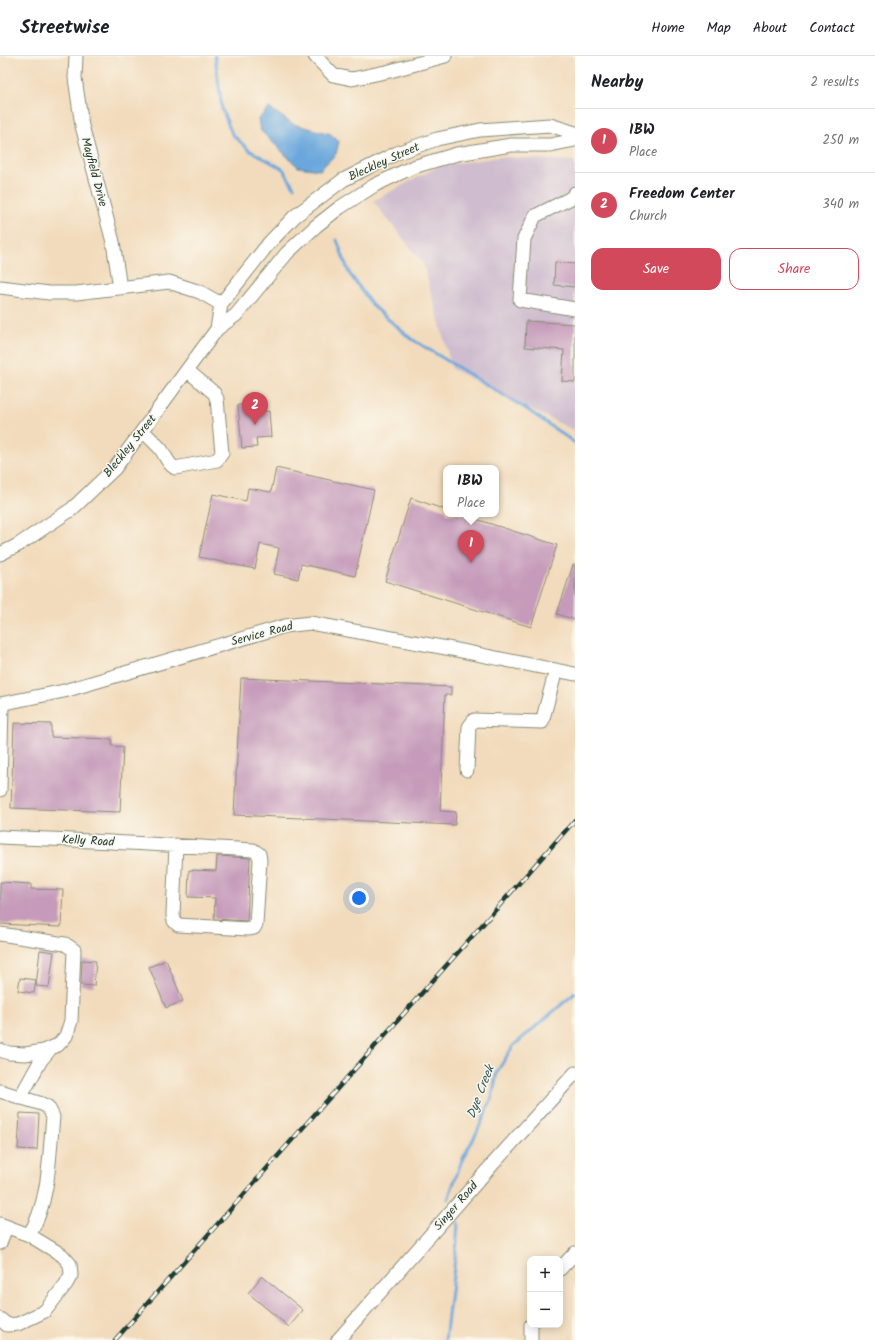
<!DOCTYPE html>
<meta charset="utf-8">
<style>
:root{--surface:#fff;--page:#f2f2f2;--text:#202124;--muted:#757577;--line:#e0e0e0;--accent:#d1495b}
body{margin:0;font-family:Kalam,sans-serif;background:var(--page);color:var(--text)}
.controls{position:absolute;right:12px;bottom:12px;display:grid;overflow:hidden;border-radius:8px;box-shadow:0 2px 10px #0003}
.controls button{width:36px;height:36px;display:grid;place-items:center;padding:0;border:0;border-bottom:1px solid var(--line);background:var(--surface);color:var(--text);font:20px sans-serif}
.you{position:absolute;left:359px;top:842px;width:14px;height:14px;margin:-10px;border:3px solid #fff;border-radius:50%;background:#1a73e8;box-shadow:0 0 0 6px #1a73e833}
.badge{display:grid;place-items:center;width:26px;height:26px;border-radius:50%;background:var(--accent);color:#fff;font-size:13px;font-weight:700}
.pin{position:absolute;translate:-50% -33px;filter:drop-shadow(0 1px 2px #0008)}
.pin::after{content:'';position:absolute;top:21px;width:14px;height:12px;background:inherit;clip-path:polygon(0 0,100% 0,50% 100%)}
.popup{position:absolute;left:443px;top:409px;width:56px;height:52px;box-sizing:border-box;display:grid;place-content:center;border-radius:8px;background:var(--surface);filter:drop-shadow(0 1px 3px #0005);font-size:13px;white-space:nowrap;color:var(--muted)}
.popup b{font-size:15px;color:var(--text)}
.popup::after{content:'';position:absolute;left:50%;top:100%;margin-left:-8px;border:8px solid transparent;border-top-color:var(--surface)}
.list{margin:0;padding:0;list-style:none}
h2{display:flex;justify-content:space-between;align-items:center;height:52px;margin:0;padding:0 16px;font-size:17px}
h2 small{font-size:13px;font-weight:400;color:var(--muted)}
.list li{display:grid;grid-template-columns:26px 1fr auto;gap:12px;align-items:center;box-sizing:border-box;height:64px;padding:0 16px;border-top:1px solid var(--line)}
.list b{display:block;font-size:15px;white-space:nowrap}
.list p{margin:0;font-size:13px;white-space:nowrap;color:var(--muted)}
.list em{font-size:13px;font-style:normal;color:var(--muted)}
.actions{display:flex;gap:8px;padding:12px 16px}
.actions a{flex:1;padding:9px 0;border:1px solid var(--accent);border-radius:12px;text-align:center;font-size:14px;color:var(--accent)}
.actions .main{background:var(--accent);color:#fff}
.map{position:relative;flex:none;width:575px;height:1284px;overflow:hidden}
header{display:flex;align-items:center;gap:24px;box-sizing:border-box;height:56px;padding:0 20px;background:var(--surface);border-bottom:1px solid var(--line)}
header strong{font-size:19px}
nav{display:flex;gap:22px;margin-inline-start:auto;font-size:14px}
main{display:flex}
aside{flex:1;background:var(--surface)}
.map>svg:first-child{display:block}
.industrial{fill:#cfbdcf}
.water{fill:#6ba7dc;stroke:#457288}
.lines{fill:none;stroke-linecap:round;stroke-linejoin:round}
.stream{stroke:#6ba7dc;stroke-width:3}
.building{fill:#c59aba}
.minor-casing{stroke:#888c78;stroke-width:15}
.minor{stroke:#fff;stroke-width:13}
.rail-casing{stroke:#1f3d34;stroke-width:4.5}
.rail{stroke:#fbf7ec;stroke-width:3;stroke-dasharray:9;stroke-linecap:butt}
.labels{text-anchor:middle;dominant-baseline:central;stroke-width:3;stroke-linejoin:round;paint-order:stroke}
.street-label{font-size:12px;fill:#1f3d34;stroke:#fbf7ec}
.water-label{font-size:13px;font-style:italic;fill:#365d66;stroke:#fbf7ec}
</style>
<header>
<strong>Streetwise</strong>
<nav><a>Home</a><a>Map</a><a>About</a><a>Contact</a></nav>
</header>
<main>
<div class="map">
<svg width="575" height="1284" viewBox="0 0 575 1284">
<rect width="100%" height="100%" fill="#fbf7ec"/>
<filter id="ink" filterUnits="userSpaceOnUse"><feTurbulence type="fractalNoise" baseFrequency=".025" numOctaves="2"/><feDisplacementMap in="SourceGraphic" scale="8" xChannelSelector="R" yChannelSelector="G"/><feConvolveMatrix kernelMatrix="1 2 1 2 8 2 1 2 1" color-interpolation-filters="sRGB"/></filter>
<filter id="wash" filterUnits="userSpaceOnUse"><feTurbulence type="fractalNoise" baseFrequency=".012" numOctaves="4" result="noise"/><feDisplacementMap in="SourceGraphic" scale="16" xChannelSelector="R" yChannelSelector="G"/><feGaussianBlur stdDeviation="0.9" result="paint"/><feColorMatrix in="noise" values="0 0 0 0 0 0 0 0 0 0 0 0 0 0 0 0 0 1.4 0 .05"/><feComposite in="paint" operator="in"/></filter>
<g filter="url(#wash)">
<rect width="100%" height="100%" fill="#f2dbbc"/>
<path class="industrial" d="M500 101 575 105V375L452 313 423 207 373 145 439 110Z"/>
<path class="water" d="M269 52 293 68 331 78 339 86 336 98 320 114 298 111 260 74 258 63Z"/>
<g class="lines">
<path class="stream" d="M215 0 222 53 232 78 249 94 283 113 294 131
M337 184 349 217 373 250 410 282 528 354 575 387
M448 1143 462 1104 477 1076 492 1042 497 1016 513 990 575 937
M445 1284 456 1195 458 1167"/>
</g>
<g id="blocks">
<path class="building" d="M555 206 575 208V231L554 229Z
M526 265 575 268V326L562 325 564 294 525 291Z
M253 348 254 357 269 355 271 381 256 382 257 391 242 392 238 349Z
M276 412 374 434 355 520 301 508 298 523 274 518 279 492 260 488 255 513 199 501 213 438 246 445 248 432 271 436Z
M411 442 446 454V458H460L557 489 531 571 385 525Z
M573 509H575V564L557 558Z
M241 622 451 631V639H445L440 755 456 756 455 769 234 759Z
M14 667 51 668V681L112 683V690L123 691 120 756 11 752Z
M217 800 250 802 247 865 214 863 215 842 188 841 189 814 216 815Z
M0 826 31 828V833L63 834 61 871 0 868Z
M40 894 54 896 49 931 36 930Z
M82 904 96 905 94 930 81 929Z
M166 904 183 945 166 952 149 911Z
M20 922 36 924 34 937 18 935Z
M20 1057 39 1058 37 1094 18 1093Z
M262 1220 303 1254 289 1271 248 1237Z"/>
</g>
</g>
<g filter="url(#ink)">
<use href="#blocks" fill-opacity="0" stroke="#888c78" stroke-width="1"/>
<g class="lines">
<g class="minor-casing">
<path id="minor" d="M76 0 75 22 82 70 113 186 120 232
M315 0 333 19 352 23 390 15 445 0
M575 137 571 142 535 160 524 183 520 244 575 253
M0 231 49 237H76L169 226 200 236 221 248
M217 273 221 248 269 187 295 160 343 124 397 97 437 83 480 74 550 69 575 77
M143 375C149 381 154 386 160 392 165 398 167 408 175 412L217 404 222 397 217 343 214 337 188 315
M0 498 18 489 72 453 115 412 217 273 236 259 287 197 316 170 339 152 375 129 413 111 457 98 511 89H550L575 84
M0 648 64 635 285 570 310 567 452 593 575 618
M467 714 469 671 474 664 542 666 556 614
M0 734 2 648
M0 781C84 784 169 789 253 794L259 798 260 804 256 868 254 872 248 873 178 869 174 865 173 859 176 789
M0 878 65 888 74 894 71 965 66 980 58 989 44 995 25 998 9 997 0 994
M0 1035 42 1048 48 1051 53 1061C49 1099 50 1146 29 1179L0 1168
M20 1042 41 1004 51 992
M0 1187 6 1171
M560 1213 575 1197
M0 1263 7 1269 18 1268 45 1255 66 1228 71 1219 70 1208 62 1199 29 1179
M338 1284 491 1110 575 1017
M531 1284V1269"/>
</g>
<use href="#minor" class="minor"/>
<g class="rail-casing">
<path id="rail" d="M115 1284 575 764"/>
</g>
<use href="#rail" class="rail"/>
</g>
</g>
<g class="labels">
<g class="street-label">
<text transform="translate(384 106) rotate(-24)">Bleckley Street</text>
<text transform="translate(94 116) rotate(75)">Mayfield Drive</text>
<text transform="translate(130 390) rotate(-51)">Bleckley Street</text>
<text transform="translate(262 578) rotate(-15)">Service Road</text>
<text transform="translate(88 785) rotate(3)">Kelly Road</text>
<text transform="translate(456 1150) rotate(-49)">Singer Road</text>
</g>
<g class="water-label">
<text transform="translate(481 1036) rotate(-69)">Dye Creek</text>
</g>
</g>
</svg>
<div class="controls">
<button>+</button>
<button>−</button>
</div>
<div class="you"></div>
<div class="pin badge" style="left:471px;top:507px">1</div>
<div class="popup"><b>IBW</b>Place</div>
<div class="pin badge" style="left:255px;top:369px">2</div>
</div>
<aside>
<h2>Nearby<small>2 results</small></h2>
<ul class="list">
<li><span class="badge">1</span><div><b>IBW</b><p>Place</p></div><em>250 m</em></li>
<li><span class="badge">2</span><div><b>Freedom Center</b><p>Church</p></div><em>340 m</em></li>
</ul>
<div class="actions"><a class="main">Save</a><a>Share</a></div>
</aside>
</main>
